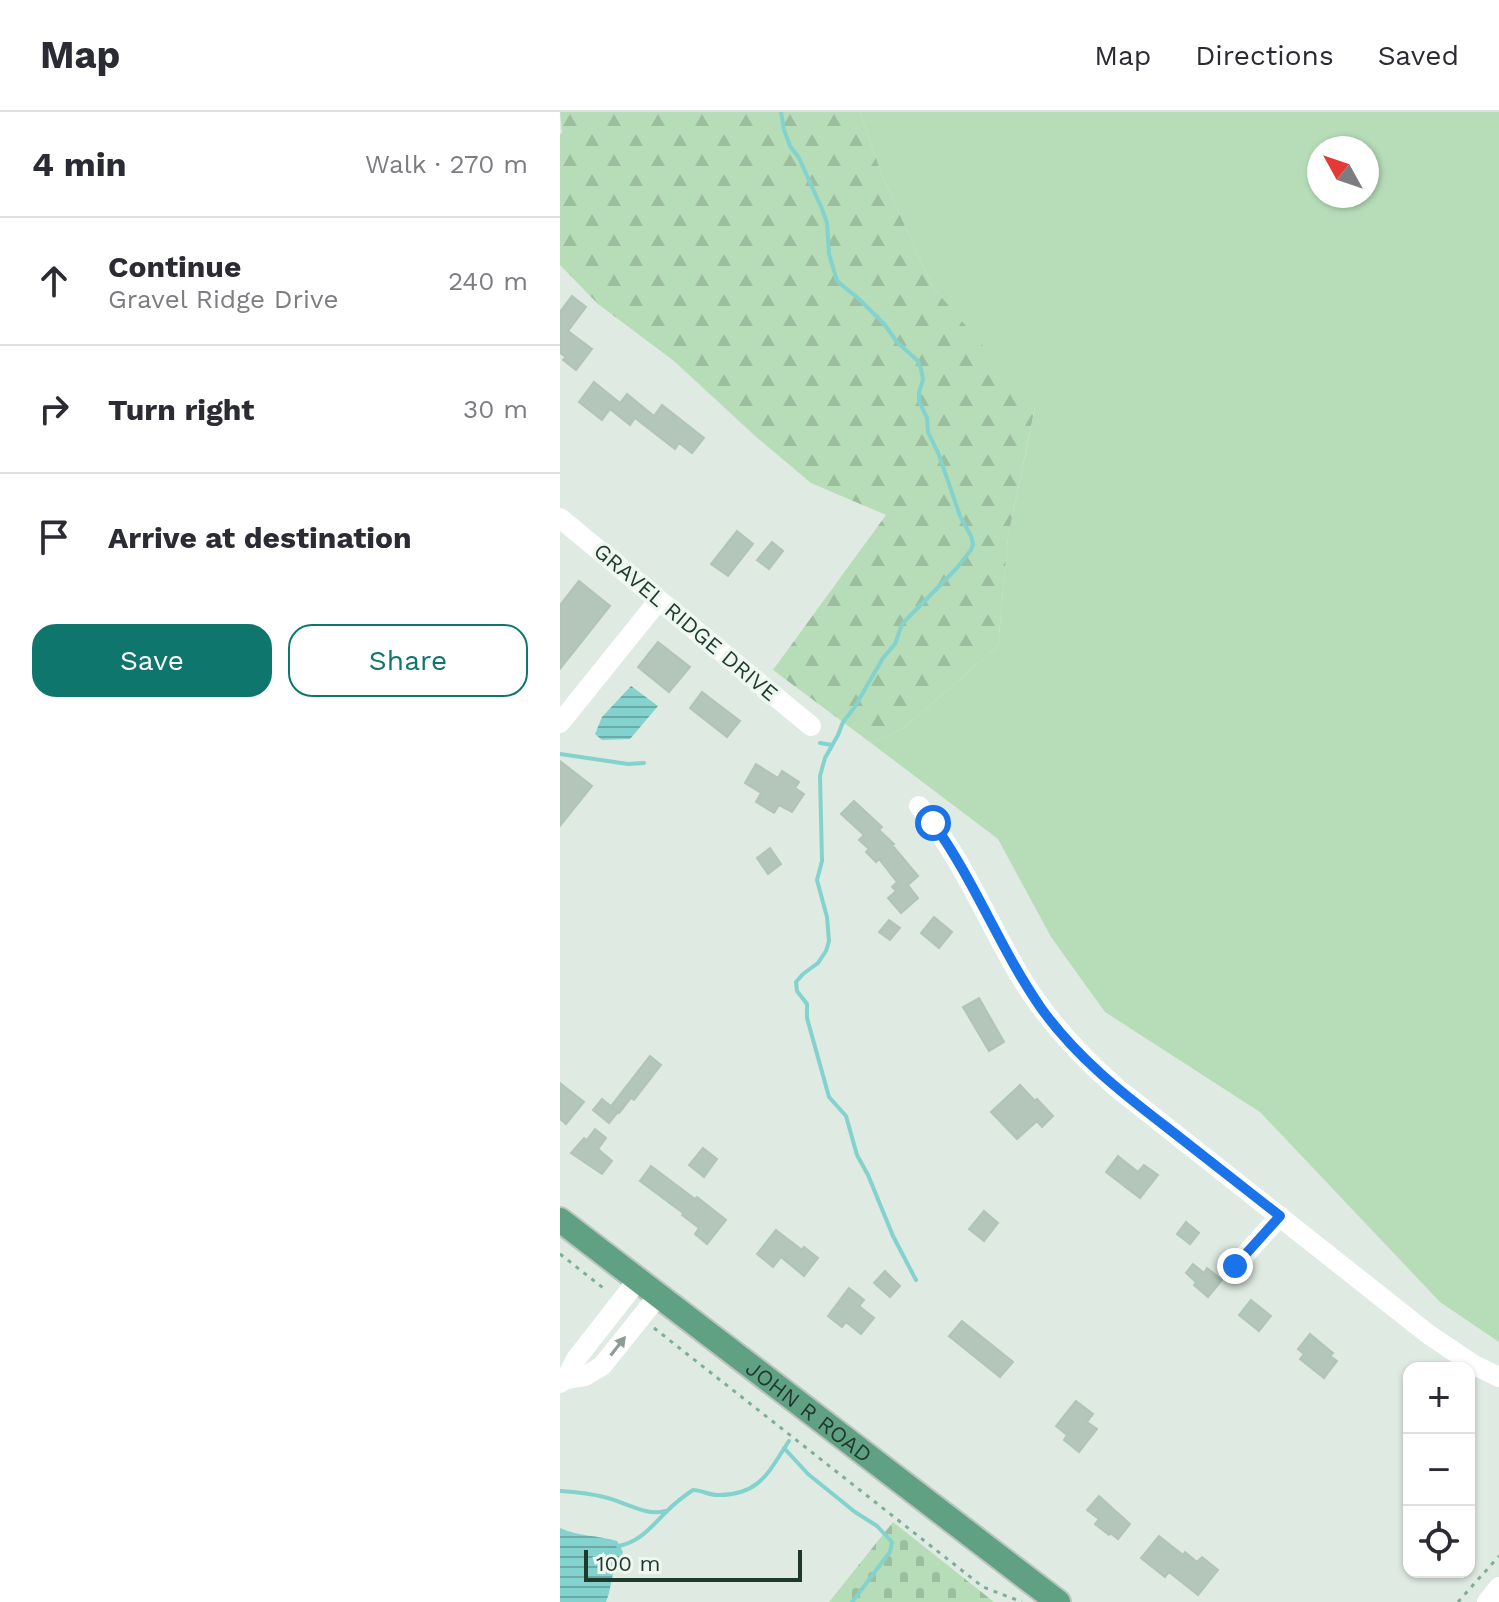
<!DOCTYPE html>
<meta charset="utf-8">
<style>
:root{--surface:#fff;--page:#f2f2f3;--text:#2b2b33;--muted:#7c7c81;--line:#e1e1e2;--accent:#0f766e}
body{margin:0;font-family:"Work Sans",sans-serif;background:var(--page);color:var(--text)}
.controls{position:absolute;right:24px;bottom:24px;display:grid;overflow:hidden;border-radius:16px;box-shadow:0 2px 6px #0004}
.controls button{width:72px;height:72px;display:grid;place-items:center;padding:0;border:0;border-bottom:2px solid var(--line);background:var(--surface);color:var(--text);font:40px sans-serif}
.compass{position:absolute;left:747px;top:24px;width:72px;height:72px;border-radius:50%;background:var(--surface);box-shadow:0 2px 6px #0004;rotate:310deg}
.scale{position:absolute;left:24px;bottom:20px;width:218px;box-sizing:border-box;padding-left:8px;border:4px solid #1f3a2d;border-top:0;font-size:22px;line-height:28px;white-space:nowrap;color:#1f3a2d;-webkit-text-stroke:6px #eff7f1;paint-order:stroke}
.stop{position:absolute;width:24px;height:24px;margin:-18px;border:6px solid #1a73e8;border-radius:50%;background:#fff}
.stop.end{background:#1a73e8;border-color:#fff;box-shadow:0 2px 8px #0008}
.list{margin:0;padding:0;list-style:none}
h2{display:flex;justify-content:space-between;align-items:center;height:104px;margin:0;padding:0 32px;font-size:34px}
h2 small{font-size:26px;font-weight:400;color:var(--muted)}
.list li{display:grid;grid-template-columns:52px 1fr auto;gap:24px;align-items:center;box-sizing:border-box;height:128px;padding:0 32px;border-top:2px solid var(--line)}
.list b{display:block;font-size:30px;white-space:nowrap}
.list p{margin:0;font-size:26px;white-space:nowrap;color:var(--muted)}
.list em{font-size:26px;font-style:normal;color:var(--muted)}
.actions{display:flex;gap:16px;padding:24px 32px}
.actions a{flex:1;padding:18px 0;border:2px solid var(--accent);border-radius:24px;text-align:center;font-size:28px;color:var(--accent)}
.actions .main{background:var(--accent);color:#fff}
.icon{flex:none;width:44px;height:44px;fill:none;stroke:currentColor;stroke-width:2;stroke-linecap:round;stroke-linejoin:round}
.map{position:relative;flex:none;width:939px;height:1490px;overflow:hidden}
header{display:flex;align-items:center;gap:48px;box-sizing:border-box;height:112px;padding:0 40px;background:var(--surface);border-bottom:2px solid var(--line)}
header strong{font-size:38px}
nav{display:flex;gap:44px;margin-inline-start:auto;font-size:28px}
main{display:flex}
aside{flex:1;background:var(--surface)}
.map>svg:first-child{display:block}
.grass{fill:#b6ddb8;fill-rule:evenodd}
.forest{fill:url(#forest-firs)}
.cemetery{fill:url(#cemetery-stones)}
.water{fill:url(#water-rules)}
.lines{fill:none;stroke-linecap:round;stroke-linejoin:round}
.stream{stroke:#84d2cd;stroke-width:4}
.building{fill:#b4c5ba;stroke:#b1c4b8;stroke-width:2}
.major-casing{stroke:#bcc4c0;stroke-width:28}
.path{stroke:#7eaf95;stroke-width:3;stroke-dasharray:4 6;stroke-linecap:butt}
.minor{stroke:#fff;stroke-width:20}
.major{stroke:#61a183;stroke-width:24}
.oneway{fill:#8f9c96}
.route{stroke:#1a73e8;stroke-width:10}
.labels{text-anchor:middle;dominant-baseline:central;stroke-width:7;stroke-linejoin:round;paint-order:stroke}
.street-label{font-size:22px;fill:#1f3a2d;stroke:#eff7f1}
</style>
<header>
<strong>Map</strong>
<nav><a>Map</a><a>Directions</a><a>Saved</a></nav>
</header>
<main>
<aside>
<h2>4 min<small>Walk · 270 m</small></h2>
<ul class="list">
<li><svg class="icon" aria-label="ahead" viewBox="0 0 24 24"><path d="M12 20V5M6 11l6-6 6 6"/></svg><div><b>Continue</b><p>Gravel Ridge Drive</p></div><em>240 m</em></li>
<li><svg class="icon" aria-label="right" viewBox="0 0 24 24"><path d="M7 20v-9h11M14 6l5 5-5 5"/></svg><div><b>Turn right</b></div><em>30 m</em></li>
<li><svg class="icon" aria-label="arrive" viewBox="0 0 24 24"><path d="M6 21V4h12l-3 4 3 4H6"/></svg><div><b>Arrive at destination</b></div></li>
</ul>
<div class="actions"><a class="main">Save</a><a>Share</a></div>
</aside>
<div class="map">
<svg width="939" height="1490" viewBox="0 0 939 1490">
<defs>
<pattern id="forest-firs" width="22" height="20" patternUnits="userSpaceOnUse" patternTransform="scale(2)"><rect width="22" height="20" fill="#b6ddb8"/><path d="M5 1l3.5 6h-7zM16 11l3.5 6h-7z" fill="#9cbe9e"/></pattern>
<pattern id="cemetery-stones" width="16" height="16" patternUnits="userSpaceOnUse" patternTransform="scale(2)"><rect width="16" height="16" fill="#b6ddb8"/><path d="M2 7V4a2 2 0 0 1 4 0v3zM10 15v-3a2 2 0 0 1 4 0v3z" fill="#9cbe9e"/></pattern>
<pattern id="water-rules" width="6" height="5" patternUnits="userSpaceOnUse" patternTransform="scale(2)"><rect width="6" height="5" fill="#84d2cd"/><path d="M0 2.5h6" fill="none" stroke="#6baba7"/></pattern>
</defs>
<rect width="100%" height="100%" fill="#deeae2"/>
<path class="grass" d="M300 0H939V1230L880 1190 700 1000 545 900 491 825 438 727 311 631 344 616 438 534 448 425 475 296 372 174 322 63ZM759 36H807V84H759Z"/>
<path class="forest" d="M0 0H300L322 63 372 174 475 295 448 425 438 534 344 616 311 631 213 558 326 403 251 371 194 323 114 249 38 192 0 153V22L2 21Z"/>
<path class="cemetery" d="M333 1410 434 1490H269Z"/>
<path class="water" d="M71 574 98 594 70 627 42 628 35 622 42 605Z
M0 1416C21 1425 36 1423 57 1429L63 1440 53 1462 49 1481 46 1490H0Z"/>
<g class="lines">
<path class="stream" d="M221 0 224 18 230 34 239 46 262 97 267 111 269 142 277 169 299 187 325 213 337 230 358 249 361 257 363 267 359 281V289L367 306 368 320 379 343 400 404 411 424 413 432 411 438 396 457 342 512 335 532 323 546 294 596 283 610 278 623 265 646 260 664 262 749 257 768 267 805 269 829 266 839 258 851 243 862 236 870 237 879 247 892V906L269 985 286 1004 297 1043 308 1063 333 1124 356 1168
M260 631 272 633
M0 642 68 652 84 651
M224 1336 248 1362 295 1400 317 1414 332 1430 330 1440 292 1490
M0 1379C15 1380 29 1381 44 1385 63 1389 87 1405 105 1399
M58 1434C79 1431 92 1414 106 1400 114 1392 124 1384 133 1378 141 1378 149 1383 157 1383 200 1384 209 1359 229 1329"/>
</g>
<path class="building" d="M12 184 26 195 8 219 32 237 16 258 3 248 6 245 0 241V200Z
M34 270 60 291 67 282 94 304 102 293 144 326 132 341 119 331 115 337 75 306 70 313 50 297 42 308 19 290Z
M177 419 193 432 168 464 151 452Z
M212 430 223 439 209 457 197 448Z
M19 469 50 494 0 557V493Z
M98 530 130 555 109 580 78 555Z
M142 580 180 609 167 625 130 596Z
M0 649 32 674 0 714Z
M196 652 218 666 222 659 239 670 235 676 244 682 232 700 219 693 214 701 196 690 201 681 185 671Z
M294 689 322 715 319 718 334 732 332 733 358 764 348 773 358 786 341 801 328 786 336 779 332 775 337 770 319 747 316 750 306 740 309 737 299 728 304 723 281 702Z
M210 736 221 752 208 762 197 746Z
M374 805 392 820 379 836 361 821Z
M329 808 340 816 330 828 319 820Z
M419 886 444 930 429 939 403 895Z
M90 944 101 953 74 988 71 986 59 1001 51 994Z
M0 971 24 990 6 1012 0 1007Z
M460 973 475 989 477 987 493 1004 482 1015 477 1009 457 1027 431 1000Z
M42 987 58 1000 49 1011 33 998Z
M35 1017 46 1026 38 1037 52 1049 42 1062 11 1041 24 1026 27 1028Z
M143 1036 157 1047 144 1065 129 1053Z
M558 1044 578 1060 584 1053 598 1063 580 1086 546 1060Z
M91 1054 135 1087 137 1085 166 1108 147 1132 135 1122 139 1116 122 1103 123 1101 80 1069Z
M424 1099 438 1111 424 1129 409 1117Z
M626 1110 639 1121 630 1132 617 1122Z
M216 1118 242 1138 244 1135 258 1146 244 1164 221 1145 213 1155 197 1142Z
M633 1152 644 1161 647 1156 662 1168 648 1185 634 1173 636 1170 626 1161Z
M325 1159 340 1174 330 1185 314 1171Z
M289 1176 304 1188 299 1194 314 1206 301 1222 286 1210 282 1215 268 1204Z
M691 1188 711 1204 699 1219 679 1203Z
M402 1209 453 1250 440 1265 389 1224Z
M750 1222 773 1241 770 1244 777 1249 764 1266 740 1247 744 1242 738 1237Z
M516 1289 533 1302 527 1310 537 1317 519 1340 504 1328 507 1323 496 1314Z
M539 1384 570 1412 558 1427 550 1421 549 1423 535 1412 539 1407 527 1398Z
M599 1424 623 1443 625 1440 637 1450 642 1445 658 1458 638 1483 609 1460 605 1465 581 1446Z"/>
<g class="lines">
<g class="major-casing">
<g id="major">
<path id="s1" d="M0 1108 498 1490"/>
</g>
</g>
<path class="path" d="M0 1142 47 1179
M94 1216 423 1475 462 1490
M898 1490 939 1444"/>
<path class="minor" d="M0 406 251 614
M0 611 99 488
M359 694C402 745 426 807 460 864 486 907 519 943 557 976L868 1222 914 1253 939 1265
M675 1154 720 1104
M6 1267 16 1247 77 1169
M0 1271 6 1267 25 1264 42 1254 98 1184
M927 1490 939 1475"/>
<use href="#major" class="major"/>
</g>
<defs><path id="oneway-solid" d="M-6-.8H1V-3.2L6.5 0L1 3.2V.8H-6Z" transform="scale(2)"/></defs>
<use class="oneway" href="#oneway-solid" transform="translate(58 1234) rotate(-52)"/>
<g class="lines">
<path class="route" d="M373 711C415 769 440 837 481 896 516 945 562 981 609 1017 646 1046 683 1075 720 1104L675 1154"/>
</g>
<g class="labels">
<g class="street-label">
<text transform="translate(126 510) rotate(40)">GRAVEL RIDGE DRIVE</text>
<text stroke="none"><textPath href="#s1" startOffset="314">JOHN R ROAD</textPath></text>
</g>
</g>
</svg>
<div class="controls">
<button>+</button>
<button>−</button>
<button><svg class="icon" aria-label="locate" viewBox="0 0 24 24"><circle cx="12" cy="12" r="6"/><path d="M12 2v4M12 18v4M2 12h4M18 12h4"/></svg></button>
</div>
<svg class="compass" viewBox="-18 -18 36 36"><path d="M0-13l5 13h-10z" fill="#e53935"/><path d="M0 13l5-13h-10z" fill="#7c7c81"/></svg>
<div class="scale">100 m</div>
<div class="stop" style="left:373px;top:711px"></div>
<div class="stop end" style="left:675px;top:1154px"></div>
</div>
</main>
